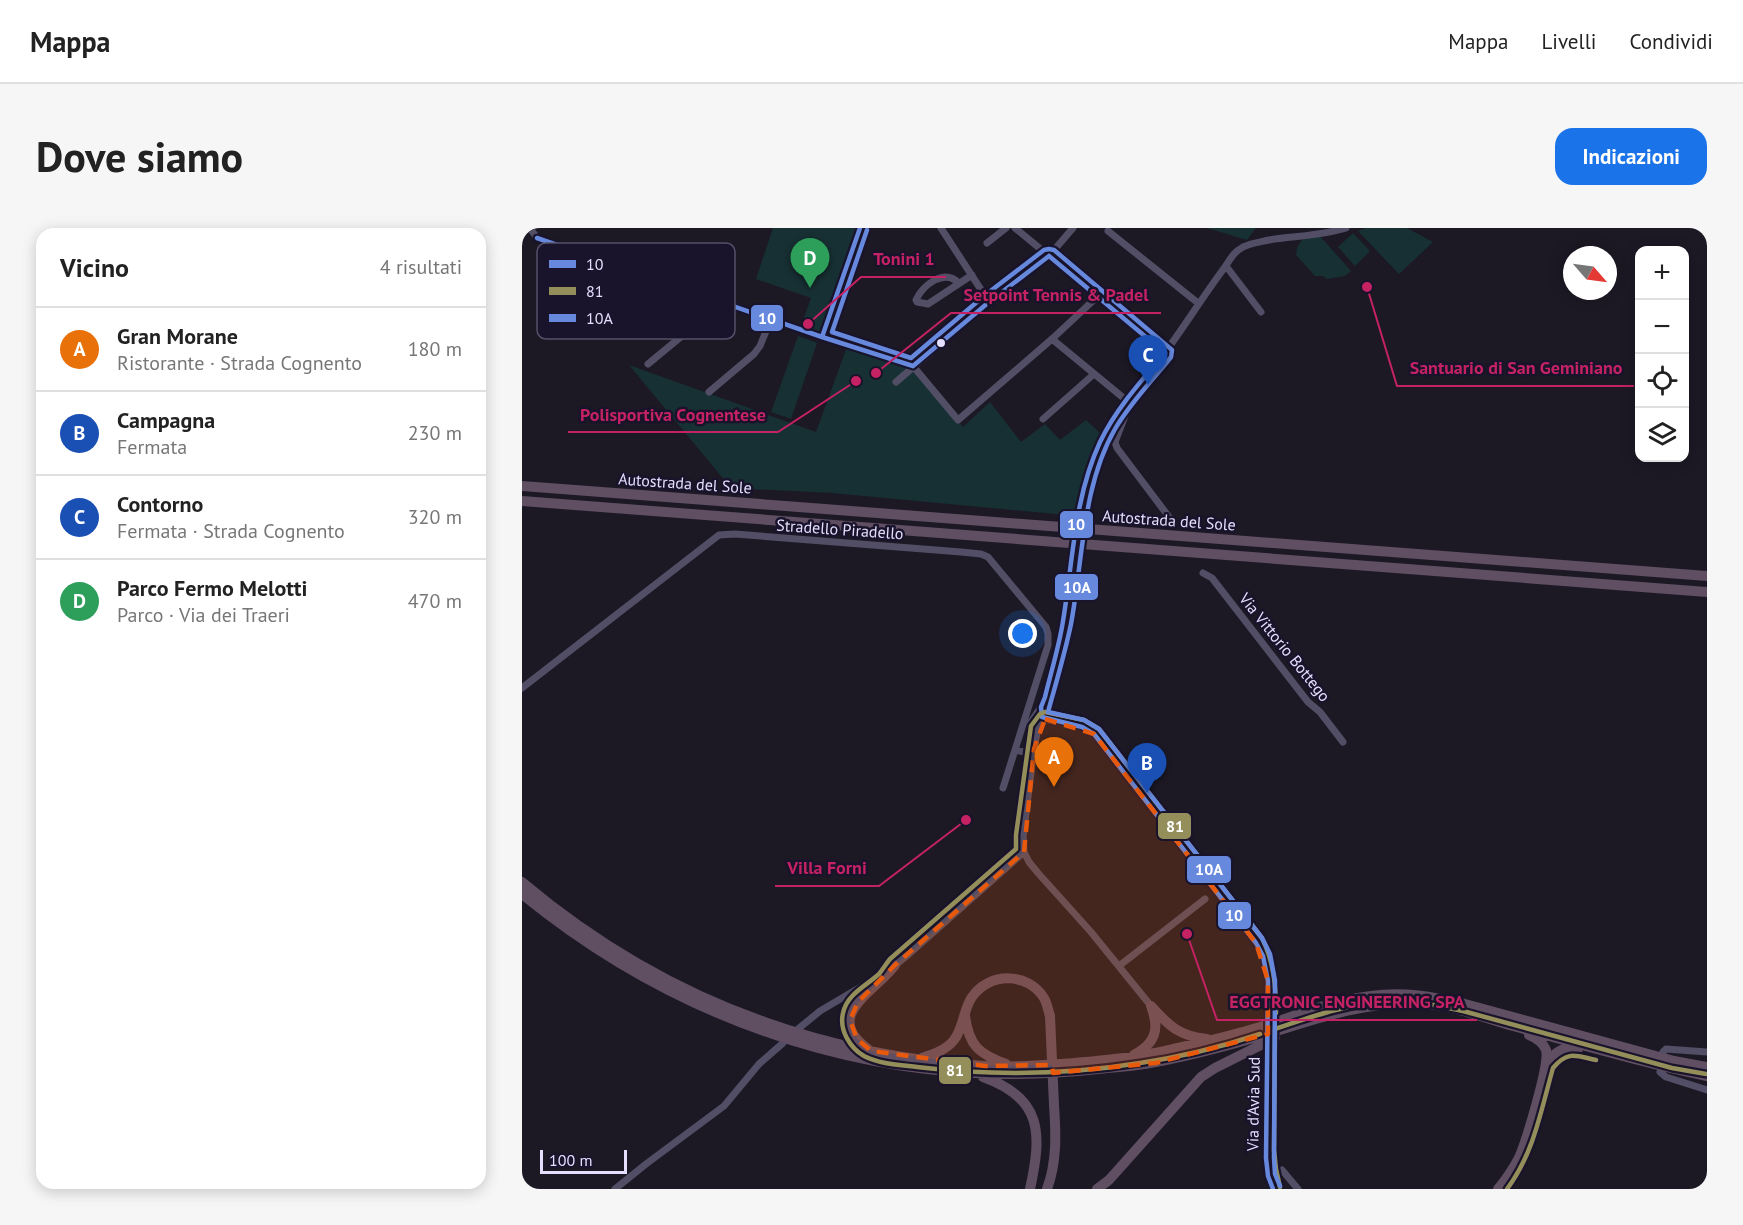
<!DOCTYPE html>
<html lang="it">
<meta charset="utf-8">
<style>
:root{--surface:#fff;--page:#f6f6f6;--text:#222;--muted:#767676;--line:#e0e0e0;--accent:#1a73e8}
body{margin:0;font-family:"PT Sans",sans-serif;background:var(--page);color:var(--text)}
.controls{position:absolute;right:18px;top:18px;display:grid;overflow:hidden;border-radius:12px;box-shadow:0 3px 15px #0003}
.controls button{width:54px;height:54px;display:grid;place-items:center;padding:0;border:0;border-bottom:2px solid var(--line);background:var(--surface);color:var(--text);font:30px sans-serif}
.compass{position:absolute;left:1041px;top:18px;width:54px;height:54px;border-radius:50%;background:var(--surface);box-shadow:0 3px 15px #0003;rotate:118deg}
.scale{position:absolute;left:18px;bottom:15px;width:87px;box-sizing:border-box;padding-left:6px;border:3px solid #e4dffe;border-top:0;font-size:16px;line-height:21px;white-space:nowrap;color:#e4dffe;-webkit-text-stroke:4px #19132b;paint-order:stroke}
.you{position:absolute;left:501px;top:406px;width:21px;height:21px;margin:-15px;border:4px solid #fff;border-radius:50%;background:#1a73e8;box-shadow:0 0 0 9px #1a73e833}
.badge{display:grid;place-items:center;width:39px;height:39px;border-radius:50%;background:var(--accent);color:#fff;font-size:20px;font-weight:700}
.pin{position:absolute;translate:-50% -50px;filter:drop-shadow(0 2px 3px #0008)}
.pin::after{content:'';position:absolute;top:32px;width:21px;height:18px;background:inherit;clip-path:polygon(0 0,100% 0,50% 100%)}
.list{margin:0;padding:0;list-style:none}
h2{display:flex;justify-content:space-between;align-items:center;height:78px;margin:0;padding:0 24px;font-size:26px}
h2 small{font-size:20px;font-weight:400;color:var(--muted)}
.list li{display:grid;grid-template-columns:39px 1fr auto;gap:18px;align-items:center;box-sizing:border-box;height:84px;padding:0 24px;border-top:2px solid var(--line)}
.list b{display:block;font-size:22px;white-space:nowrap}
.list p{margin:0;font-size:20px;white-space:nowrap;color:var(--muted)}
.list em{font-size:20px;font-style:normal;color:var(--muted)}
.icon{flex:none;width:33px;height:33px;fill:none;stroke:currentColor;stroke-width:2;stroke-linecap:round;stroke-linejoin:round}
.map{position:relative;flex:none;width:1185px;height:961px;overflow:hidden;border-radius:18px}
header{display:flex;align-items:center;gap:36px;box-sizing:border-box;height:84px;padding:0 30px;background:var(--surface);border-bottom:2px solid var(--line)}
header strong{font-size:28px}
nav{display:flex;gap:33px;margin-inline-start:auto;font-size:21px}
.intro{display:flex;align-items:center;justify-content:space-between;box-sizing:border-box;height:144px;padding:0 36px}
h1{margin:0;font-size:42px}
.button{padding:15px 27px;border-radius:18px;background:var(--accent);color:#fff;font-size:21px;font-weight:700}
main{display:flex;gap:36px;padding:0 36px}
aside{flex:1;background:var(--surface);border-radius:18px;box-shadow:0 3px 15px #0003}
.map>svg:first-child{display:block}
.green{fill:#173033}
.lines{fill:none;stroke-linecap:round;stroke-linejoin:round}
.minor{stroke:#514e66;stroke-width:7}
.highway{stroke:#604e63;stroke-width:10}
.minor-bridge{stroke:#514e66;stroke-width:7}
.highway-bridge{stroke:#604e63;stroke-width:10}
.bus-1-casing{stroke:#19132b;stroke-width:9}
.bus-2-casing{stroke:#19132b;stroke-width:9}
.bus-3-casing{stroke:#19132b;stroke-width:9}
.bus-1{stroke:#6689dd;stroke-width:4.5}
.bus-2{stroke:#948f5a;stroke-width:4.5}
.bus-3{stroke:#6689dd;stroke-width:4.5}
.marked{fill:#e8590c;fill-opacity:0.2;stroke:#e8590c;stroke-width:4.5;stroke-dasharray:12 8;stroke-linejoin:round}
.bus-dot{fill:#e4dffe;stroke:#19132b;stroke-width:2}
.labels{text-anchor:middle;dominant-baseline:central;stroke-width:5;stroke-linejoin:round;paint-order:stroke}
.street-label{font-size:16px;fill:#e4dffe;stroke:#19132b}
.key{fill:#19132b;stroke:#56506a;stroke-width:1.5}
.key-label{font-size:16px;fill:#e4dffe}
.leader{fill:none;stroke:#c42263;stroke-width:2}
.callout-dot{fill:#c42263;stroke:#19132b;stroke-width:2}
.callout-label{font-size:18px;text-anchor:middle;font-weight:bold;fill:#c42263;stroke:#19132b;stroke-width:5;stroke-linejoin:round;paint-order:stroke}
.line-badge{stroke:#19132b;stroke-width:2}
.badge-label{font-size:16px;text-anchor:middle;font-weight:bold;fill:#fff}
</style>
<header>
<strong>Mappa</strong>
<nav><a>Mappa</a><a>Livelli</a><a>Condividi</a></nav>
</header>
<div class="intro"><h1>Dove siamo</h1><a class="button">Indicazioni</a></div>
<main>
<aside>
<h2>Vicino<small>4 risultati</small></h2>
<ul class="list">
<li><span class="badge" style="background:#e8710a">A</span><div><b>Gran Morane</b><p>Ristorante · Strada Cognento</p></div><em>180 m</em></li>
<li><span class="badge" style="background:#1a4fb4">B</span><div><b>Campagna</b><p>Fermata</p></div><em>230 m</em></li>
<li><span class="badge" style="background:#1a4fb4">C</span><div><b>Contorno</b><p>Fermata · Strada Cognento</p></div><em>320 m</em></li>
<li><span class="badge" style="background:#2e9e5b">D</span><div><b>Parco Fermo Melotti</b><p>Parco · Via dei Traeri</p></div><em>470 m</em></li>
</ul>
</aside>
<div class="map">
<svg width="1185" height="961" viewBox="0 0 1185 961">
<rect width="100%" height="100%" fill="#1c1925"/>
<path class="green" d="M251 0H336L299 104 279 98 289 70 234 51Z
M685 0H734L725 12Z
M844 0H885L911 14 877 46 836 3Z
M831 5 848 23 833 38 816 19Z
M797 7 829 43 823 48 805 51 801 48H793L774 27 775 20 781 10Z
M276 108 295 115 269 191 249 184Z
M326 116 392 138 441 199 468 174 499 214 523 196 538 212 564 192 579 206 555 288 310 265 209 260 107 137 294 204Z"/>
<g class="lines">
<path class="minor" d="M8 0 15 10 300 109 391 138
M419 0 467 74
M493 0 527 28 643 125
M586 3 676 75
M465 15 484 0
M704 38 739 84
M437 55C422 40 401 57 394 72L395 74 406 76 450 47
M82 90 106 71 115 45
M300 109 338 0
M530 111 604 172
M126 136 172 98 175 93 183 68
M391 138 436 192 530 111 575 69
M374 154 467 74 527 28 551 0
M187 164 232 126 238 118 249 91
M597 182 601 184 603 188 593 214 595 220 647 289
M521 191 572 146
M556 289C562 258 569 226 586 198 602 172 624 150 642 126 662 99 680 70 700 43 707 34 710 25 721 19 729 15 738 14 747 12 772 8 799 8 824 0
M681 345 690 350 786 474 798 484 821 514
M0 460 197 307 213 306 439 324 459 326 466 329 524 399 526 406V417L493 522
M519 479 518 487 523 491 560 499 572 506 734 715 741 728 746 753
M523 491 516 499 512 521 501 608 502 624 507 634 516 645 569 704 629 778
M512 515 508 496C512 488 519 481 522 472 538 427 544 373 551 326
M481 560 493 522 512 526
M597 738 683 671
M371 739 387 726 502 624
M276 801 298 783 359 747
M1141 824 1144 821 1185 824
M745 842C745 879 739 927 751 961
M1138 844 1144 849 1185 862
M760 942 776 961
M93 961 124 936 202 878 237 836 261 815"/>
<path class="highway" d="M0 258 1185 348
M0 273 1185 364
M0 654C133 766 288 827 462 838 491 840 522 837 552 835 585 832 618 829 651 821 683 814 716 806 748 796 781 785 814 772 849 768 881 763 912 769 943 776L1152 833 1185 839
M0 666C163 799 366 865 576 841 597 839 618 838 639 833 675 826 712 816 748 805 796 790 842 774 894 775 927 776 960 789 991 798 1055 815 1119 835 1185 848
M629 778C647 798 657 808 685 811
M443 788C447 818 457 826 484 836
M346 821C299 788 354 763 373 737
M612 827C632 816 638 803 630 781
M400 830C412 826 424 822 432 812 442 799 441 782 450 769 467 744 506 744 522 770 525 775 526 782 528 788
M1024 836C1033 824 1041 818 1056 821
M461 849C521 870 520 906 508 961
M525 961C535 934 534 906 532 877
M575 961 587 952 679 849 693 840 753 810
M976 961C984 952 991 941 997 930 1004 914 1028 836 1024 822 1021 814 1014 810 1007 807"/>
<path class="minor-bridge" d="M551 326 556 289
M745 842 746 753"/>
<path class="highway-bridge" d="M528 788 532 877"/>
<g class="bus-1-casing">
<path id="bus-1" d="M15 10 300 109 391 138
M527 28 643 125
M300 109 338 0
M391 138 467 74 527 28
M520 489 560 499 572 506 734 715 741 728 746 753 744 930 746 948 751 961
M520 489 519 479 523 469C529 444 537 419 541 393 551 333 552 270 578 214 594 181 619 153 643 125"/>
</g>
<g class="bus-2-casing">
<path id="bus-2" d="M738 806C699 819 659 829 618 835 544 847 470 848 395 839 378 837 357 836 342 828 328 820 317 802 321 785 325 766 344 758 357 746 361 741 364 736 368 731L494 621V607L509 498 518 486 523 484 562 492 577 501 740 710C752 734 754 759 754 785
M758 959 754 941 752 922 753 801C791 788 831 774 872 774 895 773 918 778 941 783L1150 840 1184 846
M985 961C1012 925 1019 882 1031 840 1046 822 1054 828 1074 832"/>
</g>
<g class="bus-3-casing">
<path id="bus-3" d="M345 2 310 104 389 130 462 68 522 22 527 21 532 22 650 122 649 129C630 153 608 175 593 201 560 258 561 332 549 396 543 425 534 455 526 484L562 492 577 501 740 710 748 726 753 753 752 930 753 946 758 958"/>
</g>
<use href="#bus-1" class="bus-1"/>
<use href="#bus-2" class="bus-2"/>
<use href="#bus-3" class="bus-3"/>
</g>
<path class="marked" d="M523 491 572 506 734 715 746 753V806L634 835 531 845 530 837 463 838 349 823 335 811 328 792 336 774 373 737 502 624 512 521Z"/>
<circle class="bus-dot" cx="419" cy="115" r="5"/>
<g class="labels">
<g class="street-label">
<text transform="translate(163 255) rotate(4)">Autostrada del Sole</text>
<text transform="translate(647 292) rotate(4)">Autostrada del Sole</text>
<text transform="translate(318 301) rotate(4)">Stradello Piradello</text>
<text transform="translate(763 419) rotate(51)">Via Vittorio Bottego</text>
<text transform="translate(731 876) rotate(-89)">Via d'Avia Sud</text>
</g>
</g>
<rect x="15" y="15" width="198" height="96" rx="9" class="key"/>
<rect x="27" y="32" width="27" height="8" fill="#6689dd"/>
<rect x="27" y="59" width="27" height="8" fill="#948f5a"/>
<rect x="27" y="86" width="27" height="8" fill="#6689dd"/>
<g class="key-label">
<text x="64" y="42">10</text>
<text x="64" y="69">81</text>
<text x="64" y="96">10A</text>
</g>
<path class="leader" d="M286 96L339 49H424M354 145L429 85H639M845 59L875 158H1112M334 153L256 204H46M444 592L357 658H253M665 706L695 792H955"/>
<g class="callout-dot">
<circle cx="286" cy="96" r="6"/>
<circle cx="354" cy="145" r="6"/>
<circle cx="845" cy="59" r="6"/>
<circle cx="334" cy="153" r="6"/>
<circle cx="444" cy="592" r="6"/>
<circle cx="665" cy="706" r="6"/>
</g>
<g class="callout-label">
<text x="382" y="37">Tonini 1</text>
<text x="534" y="73">Setpoint Tennis &amp; Padel</text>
<text x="994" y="146">Santuario di San Geminiano</text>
<text x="151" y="193">Polisportiva Cognentese</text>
<text x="305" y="646">Villa Forni</text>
<text x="825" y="780">EGGTRONIC ENGINEERING SPA</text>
</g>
<g class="line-badge">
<rect x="228" y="76" width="34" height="28" rx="6" fill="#6689dd"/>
<rect x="537" y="282" width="35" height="29" rx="6" fill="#6689dd"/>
<rect x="532" y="345" width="45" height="28" rx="6" fill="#6689dd"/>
<rect x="635" y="584" width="35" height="28" rx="6" fill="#948f5a"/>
<rect x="664" y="627" width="46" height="29" rx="6" fill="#6689dd"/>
<rect x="695" y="673" width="35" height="29" rx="6" fill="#6689dd"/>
<rect x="416" y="828" width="34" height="29" rx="6" fill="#948f5a"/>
</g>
<g class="badge-label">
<text x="245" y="96">10</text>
<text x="554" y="302">10</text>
<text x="555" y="365">10A</text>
<text x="653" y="604">81</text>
<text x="687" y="647">10A</text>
<text x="712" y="693">10</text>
<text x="433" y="848">81</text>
</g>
</svg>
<div class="controls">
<button>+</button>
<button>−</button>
<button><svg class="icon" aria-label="locate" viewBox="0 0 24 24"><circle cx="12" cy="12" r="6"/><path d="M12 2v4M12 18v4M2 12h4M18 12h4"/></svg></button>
<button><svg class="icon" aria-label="layers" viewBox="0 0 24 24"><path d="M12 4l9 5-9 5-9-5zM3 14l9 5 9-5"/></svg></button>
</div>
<svg class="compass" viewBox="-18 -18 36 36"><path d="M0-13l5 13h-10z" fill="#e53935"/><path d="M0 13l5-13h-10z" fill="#767676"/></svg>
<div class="scale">100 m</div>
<div class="you"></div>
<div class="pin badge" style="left:532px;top:559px;background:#e8710a">A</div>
<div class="pin badge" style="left:625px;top:565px;background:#1a4fb4">B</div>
<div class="pin badge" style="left:626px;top:157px;background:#1a4fb4">C</div>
<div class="pin badge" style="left:288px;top:60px;background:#2e9e5b">D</div>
</div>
</main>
